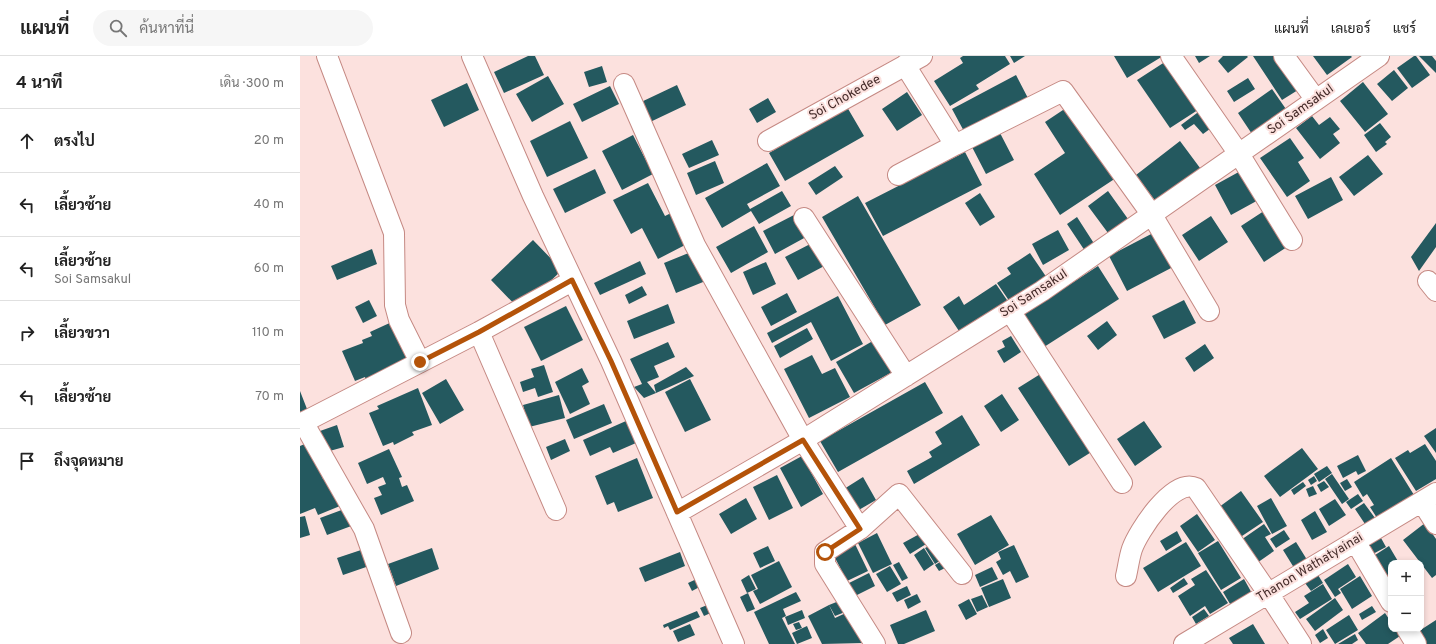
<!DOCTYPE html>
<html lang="th">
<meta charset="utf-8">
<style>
:root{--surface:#fff;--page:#f6f6f6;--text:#222;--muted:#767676;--line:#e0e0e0}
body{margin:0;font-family:Overpass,Sarabun,sans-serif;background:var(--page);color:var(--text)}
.controls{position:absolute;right:12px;bottom:12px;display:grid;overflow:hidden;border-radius:8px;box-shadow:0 2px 6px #0003}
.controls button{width:36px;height:36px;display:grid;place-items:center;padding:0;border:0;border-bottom:1px solid var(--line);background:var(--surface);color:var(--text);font:20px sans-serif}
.stop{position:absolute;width:12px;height:12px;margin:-9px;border:3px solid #b45309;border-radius:50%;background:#fff}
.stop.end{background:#b45309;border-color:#fff;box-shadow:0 1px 4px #0008}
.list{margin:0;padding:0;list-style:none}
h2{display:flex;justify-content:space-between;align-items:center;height:52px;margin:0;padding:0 16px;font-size:17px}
h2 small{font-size:13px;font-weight:400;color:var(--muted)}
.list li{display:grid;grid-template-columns:26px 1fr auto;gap:12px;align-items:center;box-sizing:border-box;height:64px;padding:0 16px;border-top:1px solid var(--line)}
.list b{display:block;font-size:15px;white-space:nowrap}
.list p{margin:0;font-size:13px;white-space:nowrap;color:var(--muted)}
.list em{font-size:13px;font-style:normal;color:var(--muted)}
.icon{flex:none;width:22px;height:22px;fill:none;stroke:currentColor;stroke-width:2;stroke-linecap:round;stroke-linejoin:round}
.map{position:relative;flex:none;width:1136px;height:588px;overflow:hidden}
header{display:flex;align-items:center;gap:24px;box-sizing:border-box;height:56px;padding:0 20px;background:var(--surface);border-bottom:1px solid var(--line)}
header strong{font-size:19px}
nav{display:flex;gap:22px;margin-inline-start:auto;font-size:14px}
.search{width:280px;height:36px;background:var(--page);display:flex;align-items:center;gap:10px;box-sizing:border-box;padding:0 14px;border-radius:22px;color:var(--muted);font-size:15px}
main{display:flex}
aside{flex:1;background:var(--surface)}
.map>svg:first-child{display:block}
.building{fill:#24595f}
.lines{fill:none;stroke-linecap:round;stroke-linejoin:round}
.minor-casing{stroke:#c58983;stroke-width:22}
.minor{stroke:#fff;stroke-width:20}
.route{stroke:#b45309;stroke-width:5}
.labels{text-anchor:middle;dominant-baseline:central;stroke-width:4;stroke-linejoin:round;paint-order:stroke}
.street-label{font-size:13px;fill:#452c2a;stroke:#fce1de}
</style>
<header>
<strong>แผนที่</strong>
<div class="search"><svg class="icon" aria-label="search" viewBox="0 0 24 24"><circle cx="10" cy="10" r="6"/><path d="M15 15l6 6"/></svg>ค้นหาที่นี่</div>
<nav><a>แผนที่</a><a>เลเยอร์</a><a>แชร์</a></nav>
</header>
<main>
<aside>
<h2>4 นาที<small>เดิน · 300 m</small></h2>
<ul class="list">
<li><svg class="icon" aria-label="ahead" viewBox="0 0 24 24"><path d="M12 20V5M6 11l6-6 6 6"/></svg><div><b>ตรงไป</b></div><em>20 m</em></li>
<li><svg class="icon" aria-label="left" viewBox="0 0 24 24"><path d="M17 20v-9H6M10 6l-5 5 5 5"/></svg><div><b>เลี้ยวซ้าย</b></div><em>40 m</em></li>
<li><svg class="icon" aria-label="left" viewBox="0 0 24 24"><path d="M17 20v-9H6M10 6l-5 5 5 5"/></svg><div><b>เลี้ยวซ้าย</b><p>Soi Samsakul</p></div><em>60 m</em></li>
<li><svg class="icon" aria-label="right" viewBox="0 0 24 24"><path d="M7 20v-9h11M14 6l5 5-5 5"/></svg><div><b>เลี้ยวขวา</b></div><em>110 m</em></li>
<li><svg class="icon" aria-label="left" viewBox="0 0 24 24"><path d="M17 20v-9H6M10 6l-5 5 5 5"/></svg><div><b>เลี้ยวซ้าย</b></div><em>70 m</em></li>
<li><svg class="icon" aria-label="arrive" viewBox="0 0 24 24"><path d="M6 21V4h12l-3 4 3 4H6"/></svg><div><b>ถึงจุดหมาย</b></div></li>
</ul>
</aside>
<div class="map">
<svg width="1136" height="588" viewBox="0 0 1136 588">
<rect width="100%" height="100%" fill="#fce1de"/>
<path class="building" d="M228 0H235L244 19 204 37 194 16Z
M663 0H705L710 8 676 29 679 33 650 50 634 25 663 7 660 2Z
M710 0H725L714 7Z
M814 0H863L827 22Z
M895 0H910L899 7Z
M923 0H947L948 1 928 17 918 5Z
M953 0H976L998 34 982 44Z
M1013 0H1051L1052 1 1027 19Z
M1114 0H1116L1130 19 1112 32 1097 12Z
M1119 0H1132L1136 5V17Z
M871 2 904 50 870 72 837 24Z
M302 10 307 26 289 31 284 16Z
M1094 14 1108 32 1092 45 1077 28Z
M716 19 730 46 666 79 652 53Z
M248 20 264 48 232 66 216 38Z
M948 22 955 33 934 46 927 35Z
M1063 26 1088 58 1065 76 1040 45Z
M167 27 179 54 144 71 131 44Z
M377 29 386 49 348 67 339 47Z
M310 30 319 48 282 66 273 48Z
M972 33 988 56 954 81 938 57Z
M607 36 622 59 597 75 582 53Z
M468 42 476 56 457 67 449 53Z
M772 48 819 120 760 159 734 118 765 97 745 66Z
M547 51 564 80 485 125 469 97Z
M905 51 918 67 903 78 894 68 885 74 881 69Z
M1012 60 1019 69 1030 61 1040 73 1033 78 1040 87 1020 103 996 72Z
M270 65 288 102 247 121 230 85Z
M1080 67 1091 81 1085 86 1087 88 1076 96 1064 79Z
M700 77 714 104 686 118 672 91Z
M333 79 353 118 322 134 302 95Z
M990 82 1004 102 998 106 1010 125 987 141 960 102Z
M412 84 419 99 389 112 382 98Z
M880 85 903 116 859 150 836 119Z
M665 96 682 129 583 180 565 147Z
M1068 99 1083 118 1054 140 1039 121Z
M415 105 424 127 396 139 387 117Z
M467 107 480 130 447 148 450 153 482 135 491 150 459 168 451 155 422 172 405 142Z
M535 110 543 121 516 139 508 127Z
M946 112 962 142 931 159 915 129Z
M295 113 306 137 265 157 253 133Z
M1031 121 1043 144 1008 163 995 140Z
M348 127 365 160 371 157 387 188 358 203 342 172 331 178 313 144Z
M808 135 828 163 808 177 788 150Z
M680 137 695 161 680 170 665 147Z
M558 140 621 249 585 269 522 161Z
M967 153 990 189 964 206 941 170Z
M494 159 506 181 475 198 463 175Z
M911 160 928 186 899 205 882 179Z
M777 161 795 189 785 195 767 168Z
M1136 167V191L1119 215 1111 201Z
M454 170 468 196 431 217 416 191Z
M758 174 769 194 743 209 732 188Z
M855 176 873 211 827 235 809 200Z
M233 184 262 214 220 254 191 224Z
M516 185 528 208 498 224 485 201Z
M72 193 77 208 37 224 31 210Z
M396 194 408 224 376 237 364 207Z
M730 197 747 222 710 246 697 227 711 218 707 212Z
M340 205 346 218 300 239 294 227Z
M466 206 476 228 453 239 443 216Z
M798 210 819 243 744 291 723 259Z
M696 228 709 247 661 278 643 251 659 240 664 249Z
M342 230 347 239 329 248 325 239Z
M487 237 497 256 471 270 461 251Z
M538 240 563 288 531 305 511 266 472 287 467 277Z
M69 244 77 260 63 267 55 251Z
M884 244 896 267 864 283 852 260Z
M368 248 375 267 334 283 327 265Z
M266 250 283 284 241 305 224 271Z
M94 265 112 305 66 324 65 321 55 325 42 295 63 287 62 284 72 280 70 276Z
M807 265 817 279 798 294 787 280Z
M507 272 513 283 480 302 474 290Z
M711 280 721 296 704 307 697 295 705 291 702 285Z
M578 282 596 314 554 337 536 306Z
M368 286 375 301 354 310 359 321 347 326 356 337 344 342 334 331 342 328 330 303Z
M905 288 914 302 894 316 885 302Z
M512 299 522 318 535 312 550 341 509 362 484 313Z
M244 309 253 336 238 341 235 332 223 336 220 326 234 321 231 313Z
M386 311 394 320 356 337 354 329Z
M282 312 289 326 282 330 290 348 270 358 255 326Z
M742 317 793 395 769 410 718 332Z
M146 323 164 354 140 368 122 337Z
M390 323 411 364 385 376 365 336Z
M625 326 643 357 538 416 520 385Z
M118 332 132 369 112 376 114 379 94 389 93 386 83 390 69 357 79 353 77 350Z
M0 335 7 353 0 356Z
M702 338 719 364 701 376 684 350Z
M259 339 265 362 229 371 223 349Z
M304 348 312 367 274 383 266 364Z
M662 359 680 389 614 428 607 415 632 401 629 396 642 388 635 376Z
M326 365 336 387 313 397 310 391 290 400 283 384Z
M844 365 862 391 835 410 817 383Z
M37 369 44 391 26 396 20 375Z
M1136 372V397L1124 380Z
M265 383 270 395 251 404 246 391Z
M7 387 23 423 28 421 40 450 18 459 15 452 0 458V390Z
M1125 388 1136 405V423L1116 435 1095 402 1108 394 1110 397Z
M1002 392 1018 413 980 441 964 420Z
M89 393 102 421 99 422 102 431 107 429 114 445 81 459 74 442 82 439 78 431 86 428 83 421 67 428 58 407Z
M1058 399 1066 415 1058 419 1056 415 1043 422 1037 410Z
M502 400 523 438 501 451 480 412Z
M337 402 353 442 318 456 314 446 307 449 295 420Z
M1091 402 1114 439 1077 462 1070 451 1074 449 1067 438 1063 441 1054 426Z
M1027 410 1032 417 1019 426 1014 418Z
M1032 418 1049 443 1042 448 1025 423Z
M477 419 493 452 469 464 453 431Z
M1014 420 1017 425 1011 429 1008 424Z
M563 421 576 444 557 455 544 433Z
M1047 423 1052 431 1045 435 1040 427Z
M1024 425 1029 431 1021 436 1017 429Z
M1003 426 1006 430 994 439 991 434Z
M1013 430 1017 438 1009 441 1006 433Z
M941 435 963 466 936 484 915 454Z
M1058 438 1063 445 1051 453 1046 446Z
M446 442 457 463 431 478 419 458Z
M971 442 987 470 972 478 957 450Z
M1035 443 1046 459 1029 470 1019 453Z
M1064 447 1075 462 1065 468 1055 453Z
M47 452 54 469 27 479 20 462Z
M1015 455 1027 476 1012 484 1001 464Z
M897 458 915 484 898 496 880 470Z
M691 459 709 489 675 509 657 478Z
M5 460 10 479 0 482V461Z
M1125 467 1136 483V519L1132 522 1103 484Z
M964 468 971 478 965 481 974 495 954 509 938 486Z
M984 474 990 483 976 492 970 483Z
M625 475 631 485 610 498 603 487Z
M877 475 882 485 866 495 860 485Z
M577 477 592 508 573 517 558 487Z
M1081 482 1086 491 1071 499 1065 490Z
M918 485 941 522 921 534 898 497Z
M886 486 901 510 858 536 843 512Z
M996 486 1009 507 996 515 983 494Z
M635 487 644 502 635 508 625 492Z
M555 488 568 515 547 525 533 498Z
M714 489 729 521 716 527 710 515 703 519 696 506 701 503 698 496Z
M468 490 475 505 460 512 453 497Z
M1089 490 1099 507H1091V523L1087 526 1072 501Z
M67 492 72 509 43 519 37 502Z
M132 492 139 513 96 530 88 508Z
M624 492 634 508 624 515 614 499Z
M380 496 385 510 345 526 339 512Z
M645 503 649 510 639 515 635 509Z
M479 505 492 531 460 548 453 535 458 533 451 519Z
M599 506 608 522 602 525 593 509Z
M1048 508 1056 521 1038 533 1041 537 1035 541 1024 524Z
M590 510 601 528 587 536 576 518Z
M692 511 698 523 680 531 675 519Z
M906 514 928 547 910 558 905 550 890 560 878 540 895 529 891 523Z
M569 517 575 530 555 540 549 527Z
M449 519 456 533 447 537 441 524Z
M1018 519 1023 527 1011 535 1005 527Z
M403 520 407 527 392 535 388 527Z
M1060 520 1072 540 1052 553 1040 533Z
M884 522 888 528 873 537 870 532Z
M703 523 711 542 689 551 681 532Z
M944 523 954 541 933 553 923 536Z
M1023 528 1032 543 1000 563 995 556 1009 547 1004 540Z
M607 530 611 539 597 546 592 537Z
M496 536 501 545 483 553 486 560 482 562 495 588H469L454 556Z
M448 537 455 553 447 556 440 541Z
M617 538 621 546 608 553 604 544Z
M682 539 688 551 677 556 671 543Z
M1035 542 1043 554 1015 575 1006 563Z
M669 543 677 558 666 564 658 549Z
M539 545 545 556 535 560 529 549Z
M412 547 415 555 404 560 400 552Z
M529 549 535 562 548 556 563 587 522 588 508 560Z
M1072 550 1076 556 1062 564 1059 558Z
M904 553 909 560 896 568 892 561Z
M502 554 505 562 488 569 485 561Z
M626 554 635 575 604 588H598L590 569Z
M397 555 400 561 370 574 368 570 364 572 363 569Z
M1085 557 1091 566V573H1096L1100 580 1088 588H1066L1058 577Z
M1049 559 1058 574 1035 588 1026 574Z
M1136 564V588H1123L1116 577Z
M499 566 502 572 496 574 493 568Z
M390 568 395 579 378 586 373 575Z
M953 568 965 588H933L929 582Z
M507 570 512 582 497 588 492 577Z
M1023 573 1028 582 1020 587 1015 579Z
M1055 578 1058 584 1052 588H1038Z"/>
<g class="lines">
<g class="minor-casing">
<path id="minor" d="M27 0 94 177 95 249 99 264 120 306
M172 0 233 140 311 305 434 588
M871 0 939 98 992 184
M984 0 1016 44
M605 9 655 89 763 35 852 159 909 255
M324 28 395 189 503 384 560 473
M468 85 622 0
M598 119 655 89
M504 162 606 320
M1128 225 1136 235
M710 255 822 427
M179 276 256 454
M3 366 64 473 101 577
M0 368 179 276 272 225
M1122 446 1136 468
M377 457 503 384 742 235 1079 0
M1055 485 1091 546
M826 520C828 512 829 502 832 493 838 476 873 421 896 432L968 537 1001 588
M1107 573 1116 588
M575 588 525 508V496L560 473 599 438 662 518
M884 588 1136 437"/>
</g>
<use href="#minor" class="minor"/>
</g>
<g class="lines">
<path class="route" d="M120 306 179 276 272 224 311 305 377 456 503 384 560 473 525 496"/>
</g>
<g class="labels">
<g class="street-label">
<text transform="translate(545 42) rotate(-29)">Soi Chokedee</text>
<text transform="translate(1001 54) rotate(-35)">Soi Samsakul</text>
<text transform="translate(734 238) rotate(-33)">Soi Samsakul</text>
<text transform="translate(1010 512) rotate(-31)">Thanon Wathatyainai</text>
</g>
</g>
</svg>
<div class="controls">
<button>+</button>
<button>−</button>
</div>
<div class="stop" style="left:525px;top:496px"></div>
<div class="stop end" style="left:120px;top:306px"></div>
</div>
</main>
